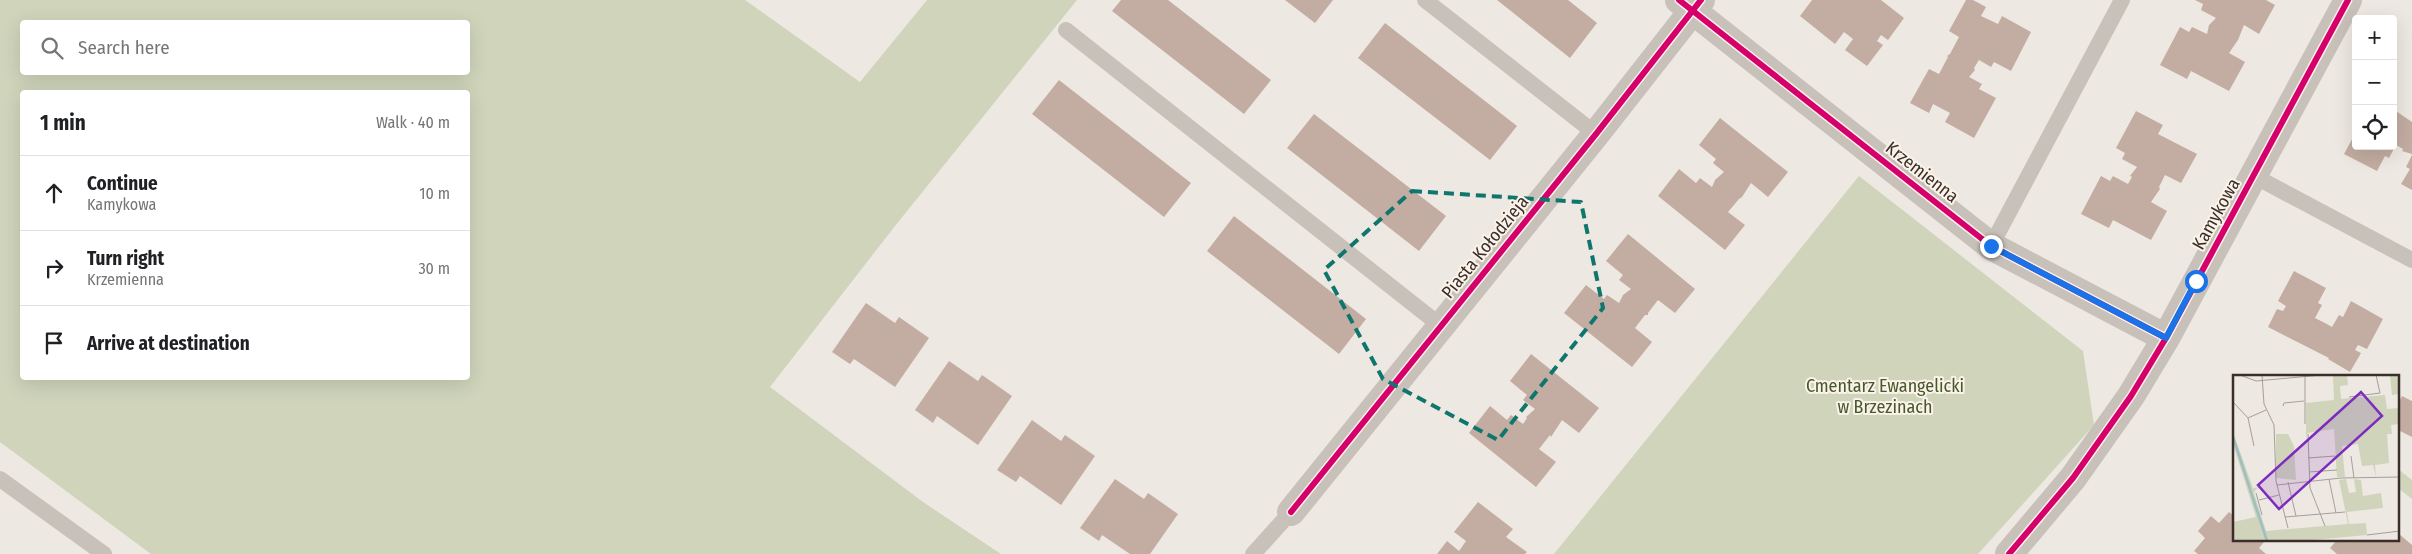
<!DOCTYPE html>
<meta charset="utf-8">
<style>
:root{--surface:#fff;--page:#f6f6f6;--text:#202124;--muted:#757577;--line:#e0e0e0}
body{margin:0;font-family:"Fira Sans Condensed",sans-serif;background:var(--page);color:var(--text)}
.controls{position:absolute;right:15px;top:15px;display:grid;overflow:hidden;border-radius:5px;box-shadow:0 5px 20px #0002}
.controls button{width:45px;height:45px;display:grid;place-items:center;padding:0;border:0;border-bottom:1px solid var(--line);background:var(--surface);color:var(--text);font:25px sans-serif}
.stop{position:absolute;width:15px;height:15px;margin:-11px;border:4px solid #1a73e8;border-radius:50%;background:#fff}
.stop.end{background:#1a73e8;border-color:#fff;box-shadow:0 1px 5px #0008}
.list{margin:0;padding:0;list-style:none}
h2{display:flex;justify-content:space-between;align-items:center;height:65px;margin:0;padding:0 20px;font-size:21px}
h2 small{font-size:16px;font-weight:400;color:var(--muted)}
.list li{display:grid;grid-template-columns:32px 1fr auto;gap:15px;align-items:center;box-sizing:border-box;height:75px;padding:0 20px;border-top:1px solid var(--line)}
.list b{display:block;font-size:19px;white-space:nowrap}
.list p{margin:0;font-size:16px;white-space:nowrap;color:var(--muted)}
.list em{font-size:16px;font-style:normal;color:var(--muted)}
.icon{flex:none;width:28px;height:28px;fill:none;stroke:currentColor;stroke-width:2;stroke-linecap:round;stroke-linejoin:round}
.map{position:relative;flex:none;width:2412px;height:554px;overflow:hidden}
.search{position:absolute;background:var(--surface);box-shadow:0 5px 20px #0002;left:20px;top:20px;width:450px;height:55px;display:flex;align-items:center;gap:12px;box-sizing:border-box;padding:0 18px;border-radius:5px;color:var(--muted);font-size:19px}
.panel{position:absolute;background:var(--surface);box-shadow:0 5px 20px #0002;left:20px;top:90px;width:450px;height:290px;border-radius:5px}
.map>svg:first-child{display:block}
.green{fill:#cfd4bb;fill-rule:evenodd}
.building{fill:#c3ada2}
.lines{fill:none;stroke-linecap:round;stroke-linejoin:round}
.lane{stroke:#c8c1ba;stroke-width:16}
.street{stroke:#c8c1ba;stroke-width:28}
.cycleway-casing{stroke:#fbf3e9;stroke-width:9}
.cycleway{stroke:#d6006c;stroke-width:6}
.route{stroke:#1a73e8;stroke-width:6}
.marked{fill:none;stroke:#0f766e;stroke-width:4;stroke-dasharray:10 6;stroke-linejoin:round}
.labels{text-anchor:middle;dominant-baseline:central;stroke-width:4;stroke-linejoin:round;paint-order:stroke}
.street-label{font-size:18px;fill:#392e28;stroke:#fbf3e9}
.park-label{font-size:18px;fill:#46592a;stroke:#fbf3e9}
.inset-river{fill:none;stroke:#9cc0c1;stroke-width:2.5}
.inset-road{fill:none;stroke:#a69e98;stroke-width:1}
.view{fill:#7b2cbf;fill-opacity:0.15;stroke:#7b2cbf;stroke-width:2.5}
.inset-edge{fill:none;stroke:#392e28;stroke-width:2.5}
</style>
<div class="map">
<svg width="2412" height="554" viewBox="0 0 2412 554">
<rect width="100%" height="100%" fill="#eee8e2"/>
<path class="green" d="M0 0H745L860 82 927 0H1077L895 226 770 387 923 502 1001 554H151L0 442ZM468 22V72H22V22ZM22 92H468V378H22Z
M1859 176 2083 351 2094 425 1978 554H1554Z
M2398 469 2412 480V499L2398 488Z"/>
<path class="building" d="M1121 0H1168L1271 80 1244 114 1112 11Z
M1285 0H1333L1315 23Z
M1497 0H1568L1597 23 1570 58Z
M1812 0H1881L1904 18 1888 40 1881 35 1877 41 1883 45 1867 66 1845 50 1853 39 1844 32 1835 44 1800 16Z
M1966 0H1973L1986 7 1981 16 1998 24 2002 16 2031 32 2011 71 1994 62 1991 67 1979 60 1974 68 1975 70 1969 77 1982 84 1979 89 1996 98 1974 138 1945 122 1950 113 1933 104 1929 113 1910 103 1929 69 1939 74 1948 57 1947 56 1950 54 1959 37 1949 31Z
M2195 0H2266L2275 5 2259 34 2244 25 2238 40 2229 53 2245 62 2229 91 2191 71 2187 79 2160 65 2180 27 2189 32 2192 27 2207 34 2209 25 2216 18 2201 10 2203 4Z
M1385 23 1517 126 1490 160 1358 58Z
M1059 80 1191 183 1164 217 1032 114Z
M2393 109 2412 122V154L2402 151 2403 149 2396 145 2389 158 2385 156 2377 171 2344 154 2356 132V146H2393Z
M2136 111 2163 125 2158 134 2197 154 2181 183 2165 175 2159 187 2160 189 2151 202 2167 211 2151 240 2113 220 2109 228 2081 214 2101 176 2110 181 2113 176 2128 184 2132 177 2130 176 2137 167 2122 159 2125 153 2116 148Z
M1314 114 1446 216 1419 251 1287 148Z
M1720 118 1788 172 1768 197 1751 183 1742 197 1739 199 1728 212 1745 225 1725 250 1658 196 1679 169 1696 183 1700 178 1712 187 1715 180 1724 172 1713 163 1716 159 1699 145Z
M2412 155V190L2401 184 2410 169 2406 167Z
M1234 216 1366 319 1339 354 1207 251Z
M1628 234 1695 289 1675 313 1658 300 1648 313V315H1645L1635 328 1652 342 1632 367 1564 313 1586 285 1604 299 1607 295 1619 303 1623 295 1631 289 1619 280 1623 275 1606 261Z
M2294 271 2326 288 2318 303 2322 305 2315 318 2325 323 2332 327 2339 315 2343 317 2351 301 2383 319 2367 349 2358 345 2355 350 2361 353 2350 372 2328 359 2329 358 2268 327 2277 309 2283 311 2286 306 2278 301Z
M866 303 895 323 899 317 929 338 895 387 854 359 850 364 832 352Z
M1531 354 1599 408 1579 433 1562 420 1551 437 1550 435 1539 449 1556 462 1536 487 1469 433 1490 406 1507 420 1511 415 1523 424 1527 418 1526 417 1535 409 1523 400 1527 395 1510 381Z
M949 361 978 381 982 375 1012 396 978 445 937 416 933 423 915 410Z
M2402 396 2412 401V437L2398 430V403Z
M1032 420 1061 441 1065 435 1095 456 1061 505 1020 476 1016 482 997 470Z
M1115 479 1144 499 1148 493 1178 514 1150 554H1130L1102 535 1099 541 1080 528Z
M1478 502 1513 529 1506 537 1527 552 1525 554H1437L1447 541 1459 551 1466 541 1454 532Z
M2229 512 2234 516V540H2261L2264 542 2259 548 2266 554H2198L2194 551 2205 538 2198 531 2211 516 2219 523Z
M2398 533 2412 545V554H2337L2330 548 2337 540H2398Z"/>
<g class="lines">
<path class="lane" d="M1425 0 1596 134
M1066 30 1441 326
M2254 176 2412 260
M1991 246 2122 0
M0 479 104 554
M1253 554 1291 512"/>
<path class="street" d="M1679 0 1991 246 2166 338
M1291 512 1596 134 1701 0
M2009 554 2073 478 2131 396 2166 338 2348 0"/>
<g class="cycleway-casing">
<path id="cycleway" d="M1679 0 1991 246 2166 338
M1291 512 1596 134 1701 0
M2009 554 2073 478 2131 396 2166 338 2348 0"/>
</g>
<use href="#cycleway" class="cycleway"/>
</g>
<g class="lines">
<path class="route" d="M1991 246 2166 338 2196 281"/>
</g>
<path class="marked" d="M1412 191 1581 202 1603 308 1498 440 1383 379 1324 270Z"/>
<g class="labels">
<g class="street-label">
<text transform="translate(1922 172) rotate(38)">Krzemienna</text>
<text transform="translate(2216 214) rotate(-61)">Kamykowa</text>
<text transform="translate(1485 247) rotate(-51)">Piasta Kołodzieja</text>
</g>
<g class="park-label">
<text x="1885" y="386">Cmentarz Ewangelicki<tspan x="1885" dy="21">w Brzezinach</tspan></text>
</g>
</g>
<g transform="translate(2233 375)">
<rect width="166" height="166" fill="#eee8e2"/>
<path d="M114 0 115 10 107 11 108 24 152 20 154 34 166 33V49L158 50 159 59H154L156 88 142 90 143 102 140 90 129 91 125 69 109 71 112 102H104L101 54 74 58 73 66V28L101 25 100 1ZM157 0H166V19L159 20ZM0 57 20 113 29 112 23 114 21 118 33 156 115 149 106 105 113 104 116 118 123 117 121 104 128 105 130 121 148 118 150 133 114 137 116 149 133 148 134 160 69 166H0V147L23 142 0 69ZM43 59H55L61 71 63 105 43 103Z" fill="#cfd4bb"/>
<path class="inset-river" d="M0 62 34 166"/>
<path class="inset-road" d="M7 0 23 6 89 0M29 0 31 29 41 50 43 106 55 153M72 1V49M116 22 147 18 143 0M0 27 15 43 33 35M50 31 51 28 71 26M15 43 21 71M75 59 77 113 92 151M118 81 121 103M75 83 102 81M76 97 104 95M96 104 103 138M55 107 63 141M44 110 108 103 167 102M23 118 29 140M26 125 46 120M52 142 112 137M134 160 167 156"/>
<path class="view" d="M128 17 149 41 46 134 25 110Z"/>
<rect width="166" height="166" class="inset-edge"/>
</g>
</svg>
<div class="controls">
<button>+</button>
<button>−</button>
<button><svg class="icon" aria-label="locate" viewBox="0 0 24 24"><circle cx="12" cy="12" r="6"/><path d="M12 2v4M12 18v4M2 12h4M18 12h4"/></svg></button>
</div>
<div class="stop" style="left:2196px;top:281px"></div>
<div class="stop end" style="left:1991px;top:246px"></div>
<div class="search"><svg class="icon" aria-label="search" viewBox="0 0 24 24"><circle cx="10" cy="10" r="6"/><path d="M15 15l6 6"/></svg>Search here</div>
<section class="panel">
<h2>1 min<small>Walk · 40 m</small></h2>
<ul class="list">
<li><svg class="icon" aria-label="ahead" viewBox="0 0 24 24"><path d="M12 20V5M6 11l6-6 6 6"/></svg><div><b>Continue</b><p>Kamykowa</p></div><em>10 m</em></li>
<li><svg class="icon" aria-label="right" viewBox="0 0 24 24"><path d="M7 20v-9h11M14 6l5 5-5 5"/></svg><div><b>Turn right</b><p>Krzemienna</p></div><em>30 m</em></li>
<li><svg class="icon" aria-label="arrive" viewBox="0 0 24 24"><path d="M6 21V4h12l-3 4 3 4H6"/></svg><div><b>Arrive at destination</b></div></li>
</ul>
</section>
</div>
